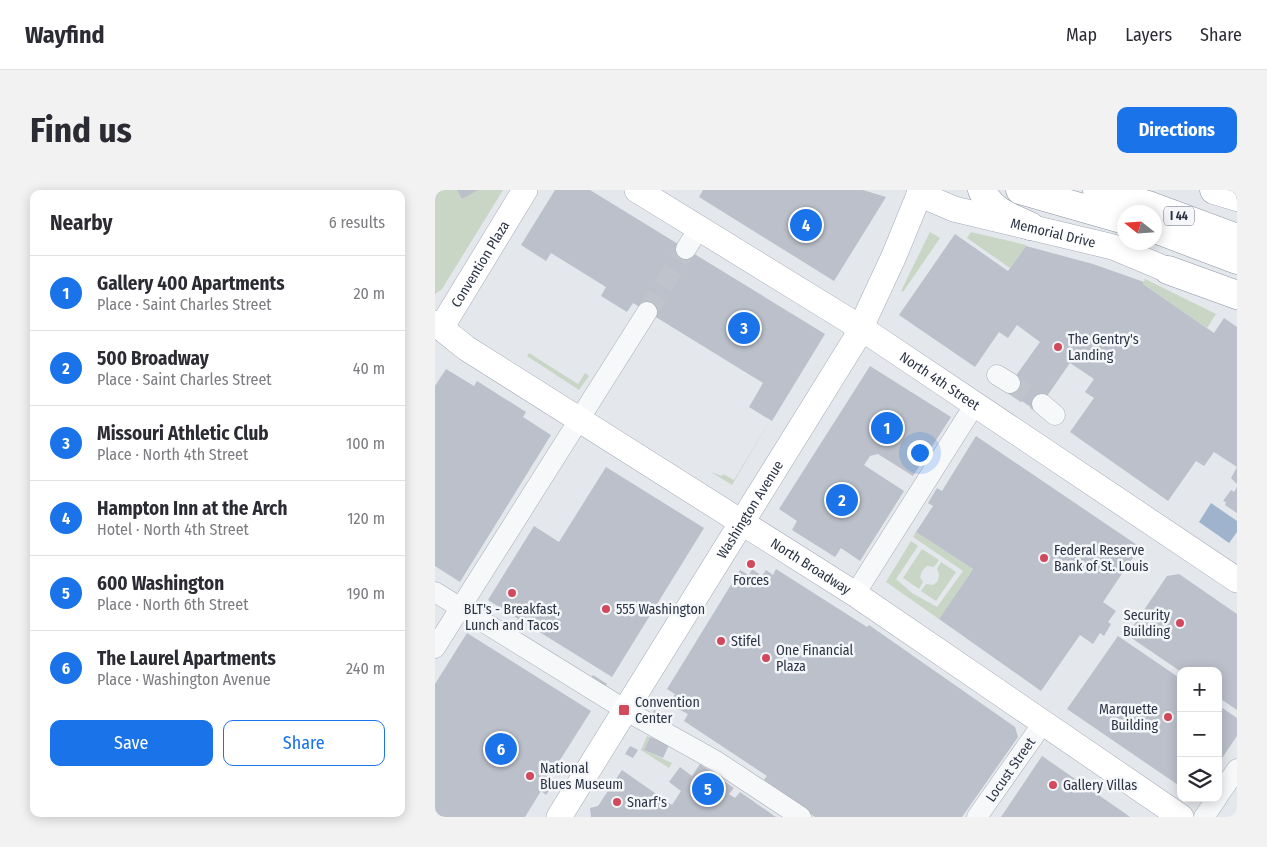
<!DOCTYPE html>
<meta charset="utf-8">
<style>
:root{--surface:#fff;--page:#f2f2f3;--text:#2b2b33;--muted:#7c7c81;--line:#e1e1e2;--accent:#1a73e8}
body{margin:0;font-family:"Fira Sans Condensed",sans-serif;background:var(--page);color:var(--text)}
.controls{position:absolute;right:15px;bottom:15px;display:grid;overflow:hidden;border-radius:10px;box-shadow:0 2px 12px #0003}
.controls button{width:45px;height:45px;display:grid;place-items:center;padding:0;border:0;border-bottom:1px solid var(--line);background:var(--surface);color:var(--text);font:25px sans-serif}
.compass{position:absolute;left:682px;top:15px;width:45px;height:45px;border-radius:50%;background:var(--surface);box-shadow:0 2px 12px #0003;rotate:287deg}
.you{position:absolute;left:484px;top:262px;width:18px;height:18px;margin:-12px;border:4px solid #fff;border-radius:50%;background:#1a73e8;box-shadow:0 0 0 8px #1a73e833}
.badge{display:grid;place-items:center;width:32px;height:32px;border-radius:50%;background:var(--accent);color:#fff;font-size:16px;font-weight:700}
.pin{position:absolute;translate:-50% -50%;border:2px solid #fff;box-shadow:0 1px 5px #0006}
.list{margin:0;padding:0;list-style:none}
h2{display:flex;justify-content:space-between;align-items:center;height:65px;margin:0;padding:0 20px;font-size:21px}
h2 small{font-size:16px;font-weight:400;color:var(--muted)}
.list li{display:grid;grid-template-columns:32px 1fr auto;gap:15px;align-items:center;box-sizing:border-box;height:75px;padding:0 20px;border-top:1px solid var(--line)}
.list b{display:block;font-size:19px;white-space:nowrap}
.list p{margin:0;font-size:16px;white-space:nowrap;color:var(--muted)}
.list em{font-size:16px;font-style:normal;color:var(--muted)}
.actions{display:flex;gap:10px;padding:15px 20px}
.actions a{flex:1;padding:11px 0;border:1px solid var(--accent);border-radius:10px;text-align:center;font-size:18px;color:var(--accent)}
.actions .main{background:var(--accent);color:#fff}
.icon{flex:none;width:28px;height:28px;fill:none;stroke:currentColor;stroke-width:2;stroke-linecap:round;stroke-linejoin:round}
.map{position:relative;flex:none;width:802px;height:627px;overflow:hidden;border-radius:10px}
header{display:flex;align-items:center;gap:30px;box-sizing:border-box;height:70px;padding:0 25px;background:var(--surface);border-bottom:1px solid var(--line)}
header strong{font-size:24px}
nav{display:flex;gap:28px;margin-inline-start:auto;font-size:18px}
.intro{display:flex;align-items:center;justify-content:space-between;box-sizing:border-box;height:120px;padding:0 30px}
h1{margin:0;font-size:35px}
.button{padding:12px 22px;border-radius:10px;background:var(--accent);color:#fff;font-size:18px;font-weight:700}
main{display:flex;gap:30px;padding:0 30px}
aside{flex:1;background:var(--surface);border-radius:10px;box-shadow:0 2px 12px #0003}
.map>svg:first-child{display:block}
.green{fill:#c9d6c5}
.water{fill:#9fb4cc}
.building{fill:#bbc0ca}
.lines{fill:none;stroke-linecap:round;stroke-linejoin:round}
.minor-tunnel{stroke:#bfc3cb;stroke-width:20;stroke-dasharray:20 10;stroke-linecap:butt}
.minor-casing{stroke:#a9aeb7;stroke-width:21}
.major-casing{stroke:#a3abb8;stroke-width:26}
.highway-casing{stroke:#8b94a3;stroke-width:29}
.minor{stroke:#f7f8fa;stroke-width:20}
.major{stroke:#fff;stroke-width:25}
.highway{stroke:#fff;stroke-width:28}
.poi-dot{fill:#d1495b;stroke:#f4f6f9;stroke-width:2}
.labels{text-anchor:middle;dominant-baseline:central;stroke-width:5;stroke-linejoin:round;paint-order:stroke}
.shield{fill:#f4f6f9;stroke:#676e7b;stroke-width:1}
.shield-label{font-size:12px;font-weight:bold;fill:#2b3445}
.street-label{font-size:14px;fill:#2b3445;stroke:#f4f6f9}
.poi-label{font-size:14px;fill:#2b3445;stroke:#f4f6f9;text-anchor:start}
</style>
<header>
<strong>Wayfind</strong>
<nav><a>Map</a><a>Layers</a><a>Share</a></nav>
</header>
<div class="intro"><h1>Find us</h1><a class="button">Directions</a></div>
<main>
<aside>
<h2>Nearby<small>6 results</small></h2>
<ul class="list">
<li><span class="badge">1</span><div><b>Gallery 400 Apartments</b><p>Place · Saint Charles Street</p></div><em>20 m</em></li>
<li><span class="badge">2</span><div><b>500 Broadway</b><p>Place · Saint Charles Street</p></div><em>40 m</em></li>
<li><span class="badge">3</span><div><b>Missouri Athletic Club</b><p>Place · North 4th Street</p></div><em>100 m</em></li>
<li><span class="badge">4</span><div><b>Hampton Inn at the Arch</b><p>Hotel · North 4th Street</p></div><em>120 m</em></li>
<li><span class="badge">5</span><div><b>600 Washington</b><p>Place · North 6th Street</p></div><em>190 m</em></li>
<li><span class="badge">6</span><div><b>The Laurel Apartments</b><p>Place · Washington Avenue</p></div><em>240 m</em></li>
</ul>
<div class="actions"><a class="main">Save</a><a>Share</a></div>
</aside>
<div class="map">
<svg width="802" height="627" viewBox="0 0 802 627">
<rect width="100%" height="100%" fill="#e4e7ec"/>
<path class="green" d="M0 0H68L7 99 0 104Z
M495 42 505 48 468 102 466 101Z
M536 42 591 55V56L575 78 532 48Z
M710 89 781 124 772 138 708 94Z
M94 163 143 194 150 183 154 186 144 200 92 166Z
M335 230 297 295 276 282 287 286 288 284 299 290Z
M481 342 538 379 504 429 451 392 476 351 483 356 461 389 477 403 502 417 528 381 478 347Z
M487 359 504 370 499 377 492 376 487 381 485 387 488 392 484 399 468 388Z
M506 372 521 382 501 411 486 401 491 394 498 395 503 391 504 384 502 379Z
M212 546 215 547 209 560 237 573 234 578 206 560Z"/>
<path class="water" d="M776 313 802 331V342L794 353 764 332Z"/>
<path class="building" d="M22 0H43L27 9Z
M120 0H155L390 144 337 231 314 217 328 193 198 113 192 122 166 106 171 97 116 63 111 71 86 55Z
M268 0H428L451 7 399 91 264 7Z
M520 44 573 81 591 56 658 74 709 92 708 94 779 143 789 128 802 137V294L796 288 802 277 779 262 769 276 761 271 733 311 635 242 659 208 650 202 659 189 635 173 603 219 600 220 572 201V198L605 152 582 135 573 148 564 142 540 177 464 125Z
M435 176 516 227 478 286 443 264 435 266 429 275 469 301 425 371 406 358 400 367 357 340 362 331 344 319Z
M11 179 39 196 42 191 91 222 88 227 116 245 25 392 0 376V196Z
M541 246 705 357 668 412 681 421 673 432 676 434 669 446 665 443 658 454 645 445 606 501 504 429 538 379 481 342 498 316 493 313 502 298 507 301Z
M171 277 269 338 177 487 53 410 99 336 124 352Z
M802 297V323L790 315 791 312 788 311 796 300 799 302Z
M317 379 327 386 331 380 338 385 341 379 432 437 434 435 580 537 583 547 527 627H380L328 591 332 586 249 531 253 524 243 519 246 515 237 509 240 504 232 499 305 380 314 385Z
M744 384 802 424V520L783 507V481H745L692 445 732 386Z
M32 443 156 521 113 589 119 593 111 605 106 601 90 627H0V494Z
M683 446 746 489V597L632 519Z
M158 485 172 494 170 497 156 488Z
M783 515 802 528V546L783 574Z
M219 520 235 527 234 531 217 524Z
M215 547 234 555 228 568 209 560Z
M195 556 203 560 198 568 190 564Z
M607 566 691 624 695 627H566Z
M265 574 299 598 294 604 300 608 305 602 341 627H156L155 618 163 616 187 580 237 615 246 601 234 592 245 577 257 586Z"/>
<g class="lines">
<path class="minor-tunnel" d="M212 122 251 59
M575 193 607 214"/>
<g class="minor-casing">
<g id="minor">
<path d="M251 59 264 38"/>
<path d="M562 185 575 193"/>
<path d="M607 214 620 225"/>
<path d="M0 402 197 524 281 571 366 627"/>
<path d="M420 404 540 214"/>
<path d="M0 458 212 122"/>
<path d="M783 606 802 579"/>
<path id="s1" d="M542 627 608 533"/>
<path d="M769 627 782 608"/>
</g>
</g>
<g class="major-casing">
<g id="major">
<path id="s2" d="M202 0 426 138 802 390"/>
<path id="s3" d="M484 4 519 19 678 57 733 80"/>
<path id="s4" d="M0 133 31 158 420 404 746 627"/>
<path id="s5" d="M6 138 90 0"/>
<path id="s6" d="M124 627 420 150 459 66 486 0"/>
</g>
</g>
<g class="highway-casing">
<path id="highway" d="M547 0C554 20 577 28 595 36
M585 0 690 30
M662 0 716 16 802 48
M779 0 802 7
M720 39 802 70
M733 80 802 105"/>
</g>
<use href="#minor" class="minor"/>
<use href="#major" class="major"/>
<use href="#highway" class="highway"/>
</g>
<g class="poi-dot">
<circle cx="623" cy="157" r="5"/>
<circle cx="609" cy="368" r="5"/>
<circle cx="316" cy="374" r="5"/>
<circle cx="77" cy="403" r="5"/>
<circle cx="171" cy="419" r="5"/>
<circle cx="745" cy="433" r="5"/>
<circle cx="286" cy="451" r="5"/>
<circle cx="331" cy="468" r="5"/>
<rect x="183" y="514" width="12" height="12" rx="2.5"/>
<circle cx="733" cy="527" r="5"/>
<circle cx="95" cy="586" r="5"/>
<circle cx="618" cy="595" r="5"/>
<circle cx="182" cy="612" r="5"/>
</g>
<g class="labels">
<rect class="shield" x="729" y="16.5" width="30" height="19" rx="4"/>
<g class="shield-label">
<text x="744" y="26">I 44</text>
</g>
<g class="street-label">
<text stroke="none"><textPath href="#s3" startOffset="140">Memorial Drive</textPath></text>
<text stroke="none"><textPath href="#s5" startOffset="75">Convention Plaza</textPath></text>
<text stroke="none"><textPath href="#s2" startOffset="358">North 4th Street</textPath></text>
<text stroke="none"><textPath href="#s6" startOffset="362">Washington Avenue</textPath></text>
<text stroke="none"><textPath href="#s4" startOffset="448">North Broadway</textPath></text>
<text stroke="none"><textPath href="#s1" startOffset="58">Locust Street</textPath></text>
</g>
<g class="poi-label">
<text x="633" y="149">The Gentry's<tspan x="633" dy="16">Landing</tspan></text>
<text x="619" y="360">Federal Reserve<tspan x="619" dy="16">Bank of St. Louis</tspan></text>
<text x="316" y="390" text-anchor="middle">Forces</text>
<text x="77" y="419" text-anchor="middle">BLT's - Breakfast,<tspan x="77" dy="16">Lunch and Tacos</tspan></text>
<text x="181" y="419">555 Washington</text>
<text x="735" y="425" text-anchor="end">Security<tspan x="735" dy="16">Building</tspan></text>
<text x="296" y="451">Stifel</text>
<text x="341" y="460">One Financial<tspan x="341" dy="16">Plaza</tspan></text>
<text x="200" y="512">Convention<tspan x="200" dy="16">Center</tspan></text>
<text x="723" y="519" text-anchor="end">Marquette<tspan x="723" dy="16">Building</tspan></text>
<text x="105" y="578">National<tspan x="105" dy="16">Blues Museum</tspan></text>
<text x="628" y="595">Gallery Villas</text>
<text x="192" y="612">Snarf's</text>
</g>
</g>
</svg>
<div class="controls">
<button>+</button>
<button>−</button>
<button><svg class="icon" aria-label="layers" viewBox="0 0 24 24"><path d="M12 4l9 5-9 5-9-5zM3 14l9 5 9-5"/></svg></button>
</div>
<svg class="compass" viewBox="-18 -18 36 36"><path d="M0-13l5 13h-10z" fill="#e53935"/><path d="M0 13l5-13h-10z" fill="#7c7c81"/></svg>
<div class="you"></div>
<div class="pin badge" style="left:452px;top:238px">1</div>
<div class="pin badge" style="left:407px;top:310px">2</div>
<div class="pin badge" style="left:309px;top:138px">3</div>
<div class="pin badge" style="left:371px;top:35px">4</div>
<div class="pin badge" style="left:273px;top:599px">5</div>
<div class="pin badge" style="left:66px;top:559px">6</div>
</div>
</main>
